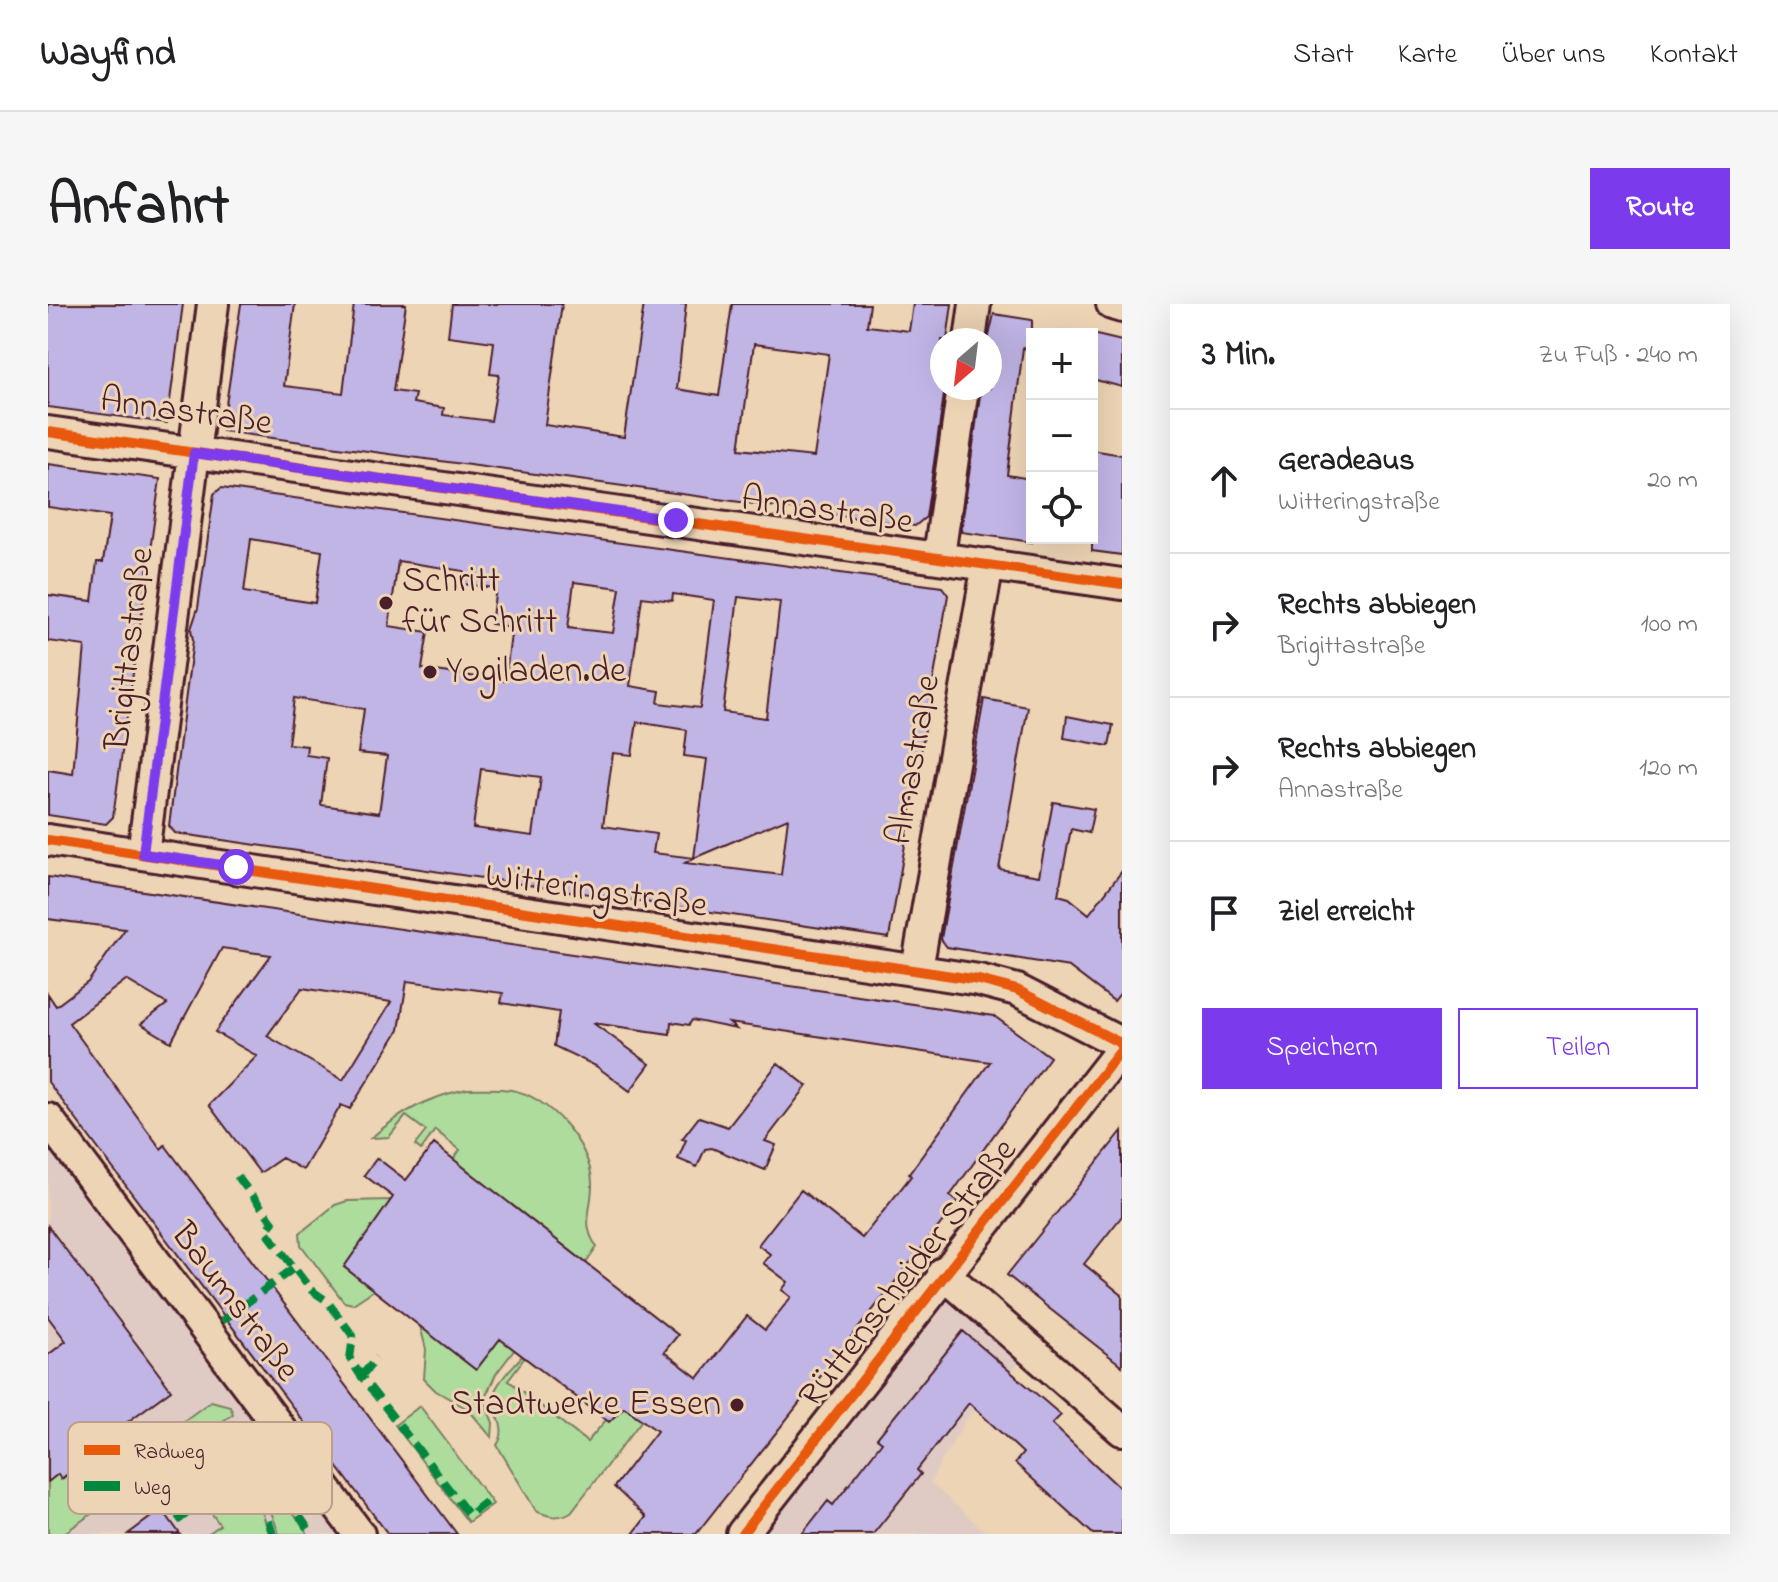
<!DOCTYPE html>
<html lang="de">
<meta charset="utf-8">
<style>
:root{--surface:#fff;--page:#f6f6f6;--text:#202124;--muted:#757577;--line:#e0e0e0;--accent:#7c3aed}
body{margin:0;font-family:"Indie Flower",sans-serif;background:var(--page);color:var(--text)}
.controls{position:absolute;right:24px;top:24px;display:grid;overflow:hidden;border-radius:0px;box-shadow:0 8px 32px #0002}
.controls button{width:72px;height:72px;display:grid;place-items:center;padding:0;border:0;border-bottom:2px solid var(--line);background:var(--surface);color:var(--text);font:40px sans-serif}
.compass{position:absolute;left:882px;top:24px;width:72px;height:72px;border-radius:50%;background:var(--surface);box-shadow:0 8px 32px #0002;rotate:208deg}
.stop{position:absolute;width:24px;height:24px;margin:-18px;border:6px solid #7c3aed;border-radius:50%;background:#fff}
.stop.end{background:#7c3aed;border-color:#fff;box-shadow:0 2px 8px #0008}
.list{margin:0;padding:0;list-style:none}
h2{display:flex;justify-content:space-between;align-items:center;height:104px;margin:0;padding:0 32px;font-size:34px}
h2 small{font-size:26px;font-weight:400;color:var(--muted)}
.list li{display:grid;grid-template-columns:52px 1fr auto;gap:24px;align-items:center;box-sizing:border-box;height:144px;padding:0 32px;border-top:2px solid var(--line)}
.list b{display:block;font-size:30px;white-space:nowrap}
.list p{margin:0;font-size:26px;white-space:nowrap;color:var(--muted)}
.list em{font-size:26px;font-style:normal;color:var(--muted)}
.actions{display:flex;gap:16px;padding:24px 32px}
.actions a{flex:1;padding:18px 0;border:2px solid var(--accent);border-radius:0px;text-align:center;font-size:28px;color:var(--accent)}
.actions .main{background:var(--accent);color:#fff}
.icon{flex:none;width:44px;height:44px;fill:none;stroke:currentColor;stroke-width:2;stroke-linecap:round;stroke-linejoin:round}
.map{position:relative;flex:none;width:1074px;height:1230px;overflow:hidden;border-radius:0px}
header{display:flex;align-items:center;gap:48px;box-sizing:border-box;height:112px;padding:0 40px;background:var(--surface);border-bottom:2px solid var(--line)}
header strong{font-size:38px}
nav{display:flex;gap:44px;margin-inline-start:auto;font-size:28px}
.intro{display:flex;align-items:center;justify-content:space-between;box-sizing:border-box;height:192px;padding:0 48px}
h1{margin:0;font-size:56px}
.button{padding:20px 36px;border-radius:0px;background:var(--accent);color:#fff;font-size:28px;font-weight:700}
main{display:flex;gap:48px;padding:0 48px}
aside{flex:1;background:var(--surface);border-radius:0px;box-shadow:0 8px 32px #0002}
.map>svg:first-child{display:block}
.built{fill:#e0cbc4}
.green{fill:#addc9c;stroke:#7c7e64;stroke-width:2}
.building{fill:#c1b5e6;stroke:#4a1f2b;stroke-width:2;fill-rule:evenodd}
.lines{fill:none;stroke-linecap:round;stroke-linejoin:round}
.minor-casing{stroke:#4a1f2b;stroke-width:36}
.minor{stroke:#edd4b5;stroke-width:30}
.quiet{stroke:#00873e;stroke-width:8;stroke-dasharray:16 8;stroke-linecap:butt}
.cycleway-casing{stroke:#edd4b5;stroke-width:15}
.cycleway{stroke:#e8590c;stroke-width:10}
.route{stroke:#7c3aed;stroke-width:10}
.poi-dot{fill:#4a1f2b;stroke:#edd4b5;stroke-width:3}
.labels{text-anchor:middle;dominant-baseline:central;stroke-width:6;stroke-linejoin:round;paint-order:stroke}
.street-label{font-size:36px;fill:#4a1f2b;stroke:#edd4b5}
.poi-label{font-size:36px;fill:#4a1f2b;stroke:#edd4b5;text-anchor:start}
.key{fill:#edd4b5;stroke:#bc9e8c;stroke-width:2}
.key-label{font-size:22px;fill:#4a1f2b}
</style>
<header>
<strong>Wayfind</strong>
<nav><a>Start</a><a>Karte</a><a>Über uns</a><a>Kontakt</a></nav>
</header>
<div class="intro"><h1>Anfahrt</h1><a class="button">Route</a></div>
<main>
<div class="map">
<svg width="1074" height="1230" viewBox="0 0 1074 1230">
<rect width="100%" height="100%" fill="#edd4b5"/>
<filter id="ink" filterUnits="userSpaceOnUse"><feTurbulence type="fractalNoise" baseFrequency=".0125" numOctaves="2"/><feDisplacementMap in="SourceGraphic" scale="16" xChannelSelector="R" yChannelSelector="G"/><feConvolveMatrix kernelMatrix="1 2 1 2 8 2 1 2 1" color-interpolation-filters="sRGB"/></filter>
<g filter="url(#ink)">
<path class="built" d="M0 824 304 1230H0Z
M895 974 982 1048 919 1114 882 1178 940 1230H700Z"/>
<path class="green" d="M419 785C434 785 449 784 463 786 500 791 543 841 544 878 545 904 532 920 549 943L538 959 405 856 412 846 387 826 373 846 367 841 378 827 358 812 341 833 323 834C353 808 380 793 419 785Z
M343 896 296 963 326 986 305 1000 296 998 253 941 252 929 287 901 299 897Z
M372 1022 453 1034 467 1045 448 1070 436 1096 445 1119 444 1134 421 1106 388 1087 376 1075 378 1045Z
M475 1051 477 1053 460 1076 539 1138 558 1116 576 1103 594 1116 523 1208C511 1215 501 1213 488 1207L449 1141C463 1121 439 1105 447 1087 452 1074 466 1062 475 1051Z
M163 1097 182 1102 185 1110 15 1230H0V1178L10 1170 14 1175 57 1142 74 1162Z
M372 1102 445 1200 420 1218 347 1121Z
M214 1164 260 1230H231L209 1168Z
M203 1170 221 1230H160L172 1221 159 1203Z"/>
<path class="building" d="M0 0H135L119 119 0 103Z
M193 0H247L236 82 295 89 306 0H358L345 87 367 90 365 99 396 104 395 111 443 117 451 71 442 70 446 38 400 32 404 0H514L497 121 576 133 596 0H638L629 85 671 92 684 0H822L819 22 861 27 865 0H904L899 36H894V84H897L878 213 867 222 174 127ZM706 40 781 50 766 153 691 145Z
M946 10 984 16V46L975 44 959 171 983 175 984 238 913 228 933 84H942L940 36Z
M1044 30 1074 37V83L1044 75Z
M1044 146 1074 151V251L1044 247Z
M0 160 112 175 65 513 58 520 0 511V466L25 470 37 342 0 337V291L44 297 49 258H55L62 212 0 203Z
M173 184 894 283 900 291 841 634 127 529 121 522 145 336 143 325 150 304 166 190ZM203 235 274 247 267 299 196 288ZM350 257 416 267 415 280 448 284 443 320 464 323 457 377 374 365 380 328 341 322ZM526 278 572 284 565 329 520 324ZM625 290 666 296 652 404 610 399 612 387 582 382 594 293 624 297ZM690 293 732 298 718 414 675 408ZM246 394 316 405 310 449 339 452 331 509 273 501 279 454 258 451 259 442 240 440ZM589 418 639 426 636 452 659 455 646 554 605 549 608 530 555 522 565 449 584 451ZM433 465 493 473 485 532 425 524ZM740 514 733 571 637 559 646 554Z
M936 395 980 403 951 565 991 572 1005 498 1046 505 1041 529 1023 525 1010 591 1021 594 1041 610 1074 567V687L1066 697 1021 663 899 643 893 635Z
M1019 412 1065 421 1061 442 1016 434Z
M0 573 946 712 1002 753 902 892 910 898 648 1230H585L598 1213 566 1183 609 1127 576 1103 561 1118 452 1035 428 1066 296 963 345 893 316 871 329 854 358 876 386 840 630 1031 616 1048 650 1074 699 1012 717 1026 743 993 734 986 740 978 715 959 722 950 710 941 753 886 814 934 863 872 861 870 942 758 681 719 688 725 644 716 641 721 623 718 622 730 545 719 602 760 582 787 548 762 506 742 511 708 453 699 455 689 359 677 351 726 302 805 293 801 255 866 234 854 212 869 161 801 209 752 167 728 223 651 174 644 123 738 93 720 119 700 78 676 21 719 113 845 117 841 409 1230H340L0 778V690L8 702 40 678 77 625 0 615ZM254 684 343 698 295 776 219 732Z
M730 759 759 782 717 837 728 841 717 866 664 844 657 845 649 863 630 855 638 836 634 835 651 813 680 823Z
M1074 827V912L1036 960 1074 991V1062L959 971Z
M0 922 123 1086 78 1119 81 1124 13 1175 10 1170 0 1178V1051L18 1037 0 1013Z
M915 1027 1013 1111 1004 1120 1074 1186V1230H1045L967 1159 975 1149 921 1099 869 1166 873 1170 825 1230H754L780 1197 785 1201 834 1138 829 1134Z
M114 1205 132 1230H80Z"/>
<g class="lines">
<g class="minor-casing">
<path id="minor" d="M1064 0 1074 3
M922 36 927 0
M0 128 1074 280
M891 252 915 84
M0 536 931 676 969 686 1074 740
M95 550 165 0
M869 665 940 260
M0 815 311 1230
M895 969 1074 1126
M694 1230 1074 745"/>
</g>
<use href="#minor" class="minor"/>
<path class="quiet" d="M189 872 225 918 218 927 263 986 279 997 305 1032 302 1055 313 1072 421 1211 438 1198
M174 1017 246 964
M313 1072 329 1054
M189 1126 225 1230
M129 1217 203 1160 216 1161 264 1230"/>
<g class="cycleway-casing">
<path id="cycleway" d="M0 128 1074 280
M0 536 931 676 969 686 1074 740
M694 1230 1074 745"/>
</g>
<use href="#cycleway" class="cycleway"/>
</g>
</g>
<g class="lines" filter="url(#ink)">
<path class="route" d="M188 563 95 550 146 149 628 216"/>
</g>
<g class="poi-dot">
<circle cx="338" cy="299" r="8"/>
<circle cx="382" cy="368" r="8"/>
<circle cx="689" cy="1101" r="8"/>
</g>
<g class="labels">
<g class="street-label">
<text transform="translate(138 109) rotate(8)">Annastraße</text>
<text transform="translate(779 208) rotate(8)">Annastraße</text>
<text transform="translate(83 345) rotate(-83)">Brigittastraße</text>
<text transform="translate(867 456) rotate(-80)">Almastraße</text>
<text transform="translate(548 588) rotate(8)">Witteringstraße</text>
<text transform="translate(861 970) rotate(-52)">Rüttenscheider Straße</text>
<text transform="translate(186 999) rotate(53)">Baumstraße</text>
</g>
<g class="poi-label">
<text x="354" y="278">Schritt<tspan x="354" dy="41">für Schritt</tspan></text>
<text x="398" y="368">Yogiladen.de</text>
<text x="673" y="1101" text-anchor="end">Stadtwerke Essen</text>
</g>
</g>
<rect x="20" y="1118" width="264" height="92" rx="12" class="key"/>
<rect x="36" y="1141" width="36" height="10" fill="#e8590c"/>
<rect x="36" y="1177" width="36" height="10" fill="#00873e"/>
<g class="key-label">
<text x="86" y="1154">Radweg</text>
<text x="86" y="1190">Weg</text>
</g>
</svg>
<div class="controls">
<button>+</button>
<button>−</button>
<button><svg class="icon" aria-label="locate" viewBox="0 0 24 24"><circle cx="12" cy="12" r="6"/><path d="M12 2v4M12 18v4M2 12h4M18 12h4"/></svg></button>
</div>
<svg class="compass" viewBox="-18 -18 36 36"><path d="M0-13l5 13h-10z" fill="#e53935"/><path d="M0 13l5-13h-10z" fill="#757577"/></svg>
<div class="stop" style="left:188px;top:563px"></div>
<div class="stop end" style="left:628px;top:216px"></div>
</div>
<aside>
<h2>3 Min.<small>Zu Fuß · 240 m</small></h2>
<ul class="list">
<li><svg class="icon" aria-label="ahead" viewBox="0 0 24 24"><path d="M12 20V5M6 11l6-6 6 6"/></svg><div><b>Geradeaus</b><p>Witteringstraße</p></div><em>20 m</em></li>
<li><svg class="icon" aria-label="right" viewBox="0 0 24 24"><path d="M7 20v-9h11M14 6l5 5-5 5"/></svg><div><b>Rechts abbiegen</b><p>Brigittastraße</p></div><em>100 m</em></li>
<li><svg class="icon" aria-label="right" viewBox="0 0 24 24"><path d="M7 20v-9h11M14 6l5 5-5 5"/></svg><div><b>Rechts abbiegen</b><p>Annastraße</p></div><em>120 m</em></li>
<li><svg class="icon" aria-label="arrive" viewBox="0 0 24 24"><path d="M6 21V4h12l-3 4 3 4H6"/></svg><div><b>Ziel erreicht</b></div></li>
</ul>
<div class="actions"><a class="main">Speichern</a><a>Teilen</a></div>
</aside>
</main>
